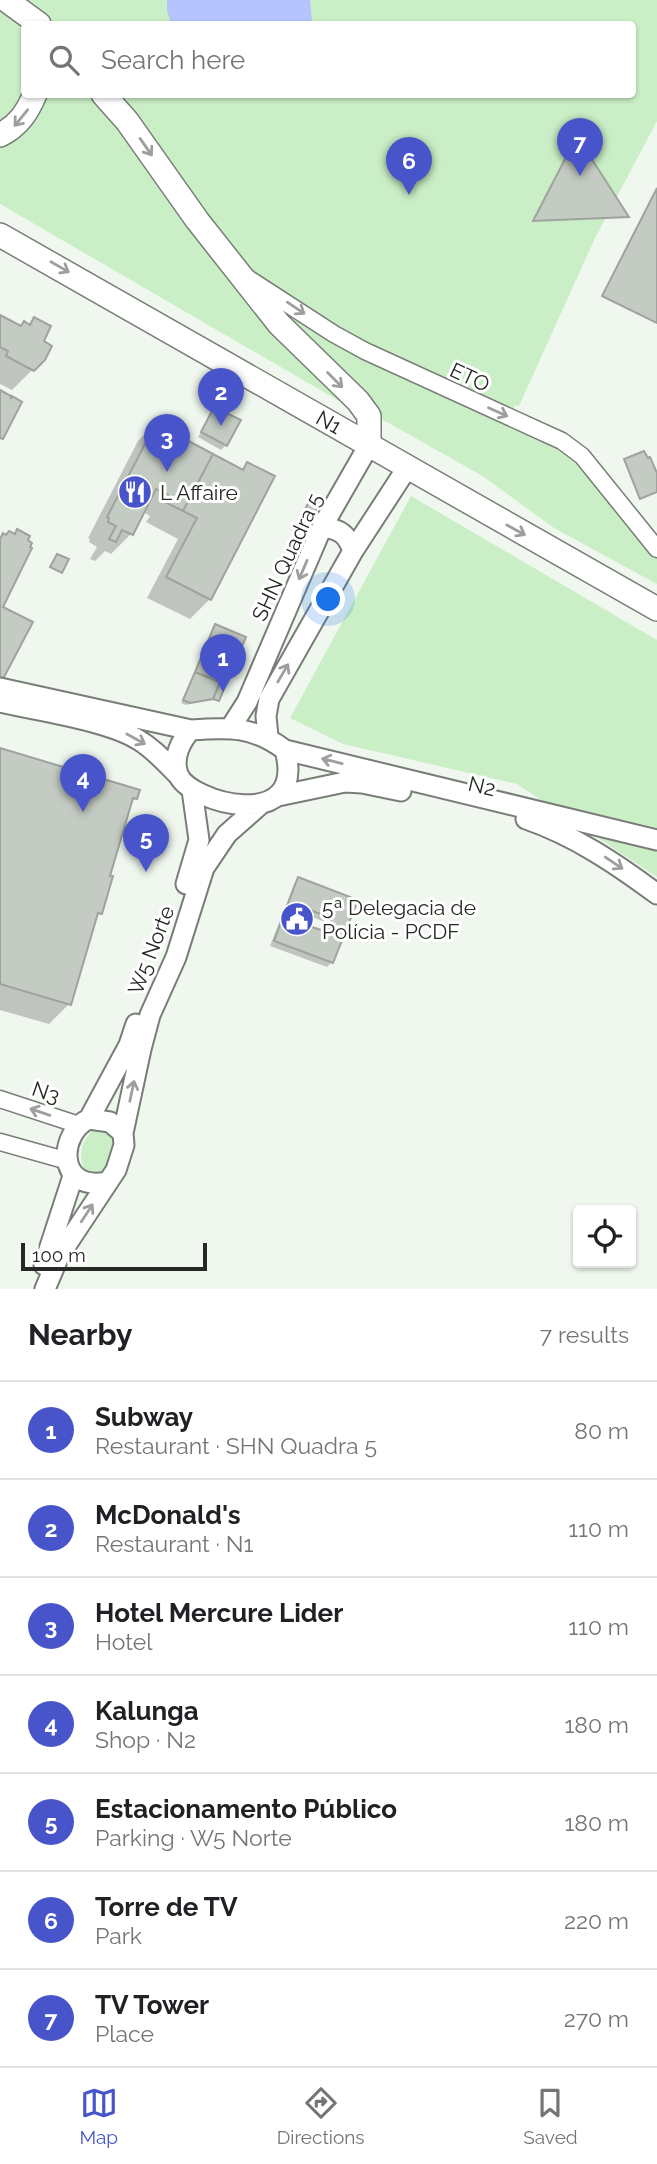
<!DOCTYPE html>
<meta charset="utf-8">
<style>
:root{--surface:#fff;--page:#f2f2f2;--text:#202124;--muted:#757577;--line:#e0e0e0;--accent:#4855ca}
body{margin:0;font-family:Raleway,sans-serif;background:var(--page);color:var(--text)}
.controls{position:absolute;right:21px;bottom:21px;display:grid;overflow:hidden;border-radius:7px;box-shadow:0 2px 5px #0004}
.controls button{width:63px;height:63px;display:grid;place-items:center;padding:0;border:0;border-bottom:2px solid var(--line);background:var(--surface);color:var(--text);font:35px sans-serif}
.scale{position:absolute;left:21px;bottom:18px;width:186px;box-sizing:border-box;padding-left:7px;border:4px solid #262825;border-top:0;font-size:19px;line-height:24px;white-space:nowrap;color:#262825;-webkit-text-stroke:5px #fff;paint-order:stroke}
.you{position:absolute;left:329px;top:600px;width:24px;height:24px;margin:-18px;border:5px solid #fff;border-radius:50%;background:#1a73e8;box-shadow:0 0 0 10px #1a73e833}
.badge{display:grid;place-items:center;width:46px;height:46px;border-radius:50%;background:var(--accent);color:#fff;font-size:23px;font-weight:700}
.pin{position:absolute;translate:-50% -58px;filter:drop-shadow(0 2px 4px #0008)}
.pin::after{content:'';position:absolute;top:37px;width:24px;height:21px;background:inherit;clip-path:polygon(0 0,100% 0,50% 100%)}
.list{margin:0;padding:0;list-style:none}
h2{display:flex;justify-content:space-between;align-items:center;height:91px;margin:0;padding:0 28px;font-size:30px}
h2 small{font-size:23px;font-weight:400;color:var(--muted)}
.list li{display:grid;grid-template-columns:46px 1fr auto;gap:21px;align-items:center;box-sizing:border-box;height:98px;padding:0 28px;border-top:2px solid var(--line)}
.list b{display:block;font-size:26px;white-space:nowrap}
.list p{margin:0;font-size:23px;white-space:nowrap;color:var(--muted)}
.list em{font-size:23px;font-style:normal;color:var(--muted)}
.icon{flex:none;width:38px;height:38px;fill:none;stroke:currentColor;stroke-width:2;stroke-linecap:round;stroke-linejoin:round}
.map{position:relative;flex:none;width:657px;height:1289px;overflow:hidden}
.search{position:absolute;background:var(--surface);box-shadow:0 2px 5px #0004;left:21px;right:21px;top:21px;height:77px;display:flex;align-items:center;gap:18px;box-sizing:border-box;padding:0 24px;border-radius:7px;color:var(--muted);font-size:26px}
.sheet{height:777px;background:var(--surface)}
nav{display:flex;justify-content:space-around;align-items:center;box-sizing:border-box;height:98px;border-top:2px solid var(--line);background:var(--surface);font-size:19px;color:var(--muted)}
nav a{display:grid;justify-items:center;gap:4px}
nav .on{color:var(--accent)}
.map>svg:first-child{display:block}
.green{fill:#caefc6;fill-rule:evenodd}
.water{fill:#b6c4fd}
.shadow{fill:#0003;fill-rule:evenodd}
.building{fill:#c3cbc2;stroke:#9ea49d;stroke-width:2;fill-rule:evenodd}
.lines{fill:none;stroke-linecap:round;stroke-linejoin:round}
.minor-casing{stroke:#787e77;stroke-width:19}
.major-casing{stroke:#787e77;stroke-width:23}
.highway-casing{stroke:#787e77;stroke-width:26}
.minor{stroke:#fff;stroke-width:16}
.major{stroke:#fff;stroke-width:19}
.highway{stroke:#fff;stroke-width:23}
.oneway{stroke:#9d9e9d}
.labels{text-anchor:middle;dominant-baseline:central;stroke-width:6;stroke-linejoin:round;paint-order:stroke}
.street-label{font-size:21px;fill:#262825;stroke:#fff}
.poi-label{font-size:21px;fill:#262825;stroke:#fff;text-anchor:start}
</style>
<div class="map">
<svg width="657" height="1289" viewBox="0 0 657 1289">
<rect width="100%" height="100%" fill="#eff7ee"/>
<path class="green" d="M0 0H657V121L595 238 519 406 515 405 506 424 567 454 657 557V584L554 528 481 475 351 402 365 416 0 204ZM24 24H632V94H24Z
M411 496 657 640V877L517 784 343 744 290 718Z
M105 1124 120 1141 111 1169 97 1177 87 1174C74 1155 84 1131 105 1124Z"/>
<path class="water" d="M167 0H310L312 21 311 24H171L167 10Z"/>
<path class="shadow" d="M657 190V324L602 297Z
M0 317 20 327 28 326 34 320 41 342 43 359 12 390 0 384Z
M215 409 226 445 221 450 198 437Z
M158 421 180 439 241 470 248 464 210 599 190 619 147 598 178 539 146 522 150 516 143 512 131 534 111 554 105 551 95 561 90 559 97 547 89 542 90 539 88 538 138 441Z
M625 461 657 478V491L639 499Z
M195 674 217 700 216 701 210 699 186 705 181 703Z
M0 750 137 791 135 799 129 805 107 877 100 913 95 918 69 1004 49 1024 0 1010Z
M298 879 355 901 332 962 327 967 270 946 294 884ZM312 917 328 923 325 934 305 926Z"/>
<path class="building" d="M577 136 629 217 533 221Z
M657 188V323L602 296Z
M0 315 21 326 24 321 30 325 34 317 51 326 44 341 52 346 45 360 34 371 6 356 8 351 0 347Z
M0 390 11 396V399L12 396 22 402 3 439 0 438Z
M214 407 241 420 227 446 201 432Z
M158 419 171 420 170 423 174 426 176 423 185 433 183 438 213 454 183 511 165 502 168 495 156 489 133 535 122 530 116 542 109 539 116 526 108 522 109 518 107 517Z
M644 451 648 458 650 457 657 473V492L640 499 624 459Z
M213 454 243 470 247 462 275 476 211 600 166 577 197 518 183 511Z
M311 498 320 503 315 512 306 507Z
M17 529 30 536 28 540 32 543 30 547 32 548 3 607 33 622 3 679 0 678V539L3 533 6 535 9 531 15 534Z
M57 554 69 559 62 573 50 567Z
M215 624 246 637 219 701 213 699 220 682 195 672Z
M195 672 220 682 213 699 190 703 183 700Z
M0 748 140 790 137 799 133 798 110 876H113L102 914 98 913 71 1005 0 984Z
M298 877 358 900 333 963 274 941ZM307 909 332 918 327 932 306 925 307 920 312 922 314 916 306 913Z"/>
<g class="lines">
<g class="minor-casing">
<path id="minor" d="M246 277 334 334 365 351 562 441 582 456 657 549
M0 1099 79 1125
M0 1142 68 1161"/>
</g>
<g class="major-casing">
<path id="major" d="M322 527C340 529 347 534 353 551
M0 688 191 730
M0 702C38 711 105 720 137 739 153 748 165 762 178 775
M231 727 247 702 322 527 369 445
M268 737 266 716 269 699 353 551 407 468
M285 750C308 835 188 803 178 774 172 758 181 740 191 730 229 727 253 726 285 750L657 840
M278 796 345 782 362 783 401 791
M526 819C575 836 615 863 657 894
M186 884 199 840 192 790
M89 1119 129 1045 136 1024
M107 1182C55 1192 59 1132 89 1119L110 1122 123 1133
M44 1265 73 1176
M45 1289 59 1256 116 1170 124 1145 123 1133 141 1049 150 1015 176 957 204 868 227 834 261 804"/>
</g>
<g class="highway-casing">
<path id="highway" d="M6 0 39 24
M103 94 127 121 197 220 279 324 358 401 369 416V445
M0 135C18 126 27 113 35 94
M0 235 657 609"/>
</g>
<use href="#minor" class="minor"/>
<use href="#major" class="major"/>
<use href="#highway" class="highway"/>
</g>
<defs><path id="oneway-shaft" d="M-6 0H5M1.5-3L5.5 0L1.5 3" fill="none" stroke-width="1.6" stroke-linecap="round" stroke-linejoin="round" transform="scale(1.75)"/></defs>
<g class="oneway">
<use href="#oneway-shaft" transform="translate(21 118) rotate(129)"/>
<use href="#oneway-shaft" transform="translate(146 147) rotate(55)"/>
<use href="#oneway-shaft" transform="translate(60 267) rotate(30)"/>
<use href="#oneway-shaft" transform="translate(296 308) rotate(34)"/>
<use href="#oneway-shaft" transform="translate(335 380) rotate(45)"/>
<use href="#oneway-shaft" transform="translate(498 412) rotate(24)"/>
<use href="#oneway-shaft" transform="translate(516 530) rotate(29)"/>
<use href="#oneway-shaft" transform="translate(303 570) rotate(113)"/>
<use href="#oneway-shaft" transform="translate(283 673) rotate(-60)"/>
<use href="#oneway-shaft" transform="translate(136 739) rotate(29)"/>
<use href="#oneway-shaft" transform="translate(332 761) rotate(-166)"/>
<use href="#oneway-shaft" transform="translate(614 863) rotate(34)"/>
<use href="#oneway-shaft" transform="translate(132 1091) rotate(-78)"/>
<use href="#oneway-shaft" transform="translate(40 1112) rotate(-161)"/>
<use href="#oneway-shaft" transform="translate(87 1213) rotate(-57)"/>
</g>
<defs>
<g id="restaurant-disc" transform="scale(1.75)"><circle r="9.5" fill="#4855ca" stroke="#fff"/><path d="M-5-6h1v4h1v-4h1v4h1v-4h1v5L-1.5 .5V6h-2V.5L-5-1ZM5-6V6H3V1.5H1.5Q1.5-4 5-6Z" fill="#fff"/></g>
<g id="civic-disc" transform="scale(1.75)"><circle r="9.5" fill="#4855ca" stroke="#fff"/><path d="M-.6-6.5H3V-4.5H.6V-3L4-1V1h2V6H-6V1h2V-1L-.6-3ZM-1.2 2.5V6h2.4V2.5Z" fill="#fff"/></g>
</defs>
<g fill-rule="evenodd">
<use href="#restaurant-disc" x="135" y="492"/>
<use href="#civic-disc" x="297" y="919"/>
</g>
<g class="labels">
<g class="street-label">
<text transform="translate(470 377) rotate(25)">ETO</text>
<text transform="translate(329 422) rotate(30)">N1</text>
<text transform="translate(287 557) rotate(-65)">SHN Quadra 5</text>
<text transform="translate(482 786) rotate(13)">N2</text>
<text transform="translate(151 950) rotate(-69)">W5 Norte</text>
<text transform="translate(46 1092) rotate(19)">N3</text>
</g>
<g class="poi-label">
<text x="160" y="492">L Affaire</text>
<text x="322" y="907">5ª Delegacia de<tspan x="322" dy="24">Polícia - PCDF</tspan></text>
</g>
</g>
</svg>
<div class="controls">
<button><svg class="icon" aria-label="locate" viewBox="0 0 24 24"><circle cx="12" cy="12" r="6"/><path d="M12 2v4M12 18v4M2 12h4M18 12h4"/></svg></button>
</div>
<div class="scale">100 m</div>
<div class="you"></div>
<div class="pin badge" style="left:223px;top:692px">1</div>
<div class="pin badge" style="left:221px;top:426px">2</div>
<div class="pin badge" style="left:167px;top:472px">3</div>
<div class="pin badge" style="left:83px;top:812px">4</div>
<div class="pin badge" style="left:146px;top:872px">5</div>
<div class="pin badge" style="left:409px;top:195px">6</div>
<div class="pin badge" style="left:580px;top:176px">7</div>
<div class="search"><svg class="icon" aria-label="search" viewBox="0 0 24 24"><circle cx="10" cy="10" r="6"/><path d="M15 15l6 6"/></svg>Search here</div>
</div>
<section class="sheet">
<h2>Nearby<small>7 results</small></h2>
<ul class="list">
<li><span class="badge">1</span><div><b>Subway</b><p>Restaurant · SHN Quadra 5</p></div><em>80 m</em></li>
<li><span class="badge">2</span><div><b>McDonald's</b><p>Restaurant · N1</p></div><em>110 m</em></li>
<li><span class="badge">3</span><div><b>Hotel Mercure Lider</b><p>Hotel</p></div><em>110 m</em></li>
<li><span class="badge">4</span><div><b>Kalunga</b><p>Shop · N2</p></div><em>180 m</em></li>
<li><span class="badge">5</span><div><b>Estacionamento Público</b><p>Parking · W5 Norte</p></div><em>180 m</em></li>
<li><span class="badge">6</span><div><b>Torre de TV</b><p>Park</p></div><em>220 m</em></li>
<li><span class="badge">7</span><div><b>TV Tower</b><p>Place</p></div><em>270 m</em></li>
</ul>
</section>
<nav>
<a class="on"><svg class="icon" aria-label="map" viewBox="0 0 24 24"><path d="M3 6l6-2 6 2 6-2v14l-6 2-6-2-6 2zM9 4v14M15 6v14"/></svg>Map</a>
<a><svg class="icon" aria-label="directions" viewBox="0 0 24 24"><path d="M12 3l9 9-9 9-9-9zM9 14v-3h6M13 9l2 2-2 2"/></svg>Directions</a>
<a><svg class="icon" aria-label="saved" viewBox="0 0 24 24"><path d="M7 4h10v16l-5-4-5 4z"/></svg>Saved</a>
</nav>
